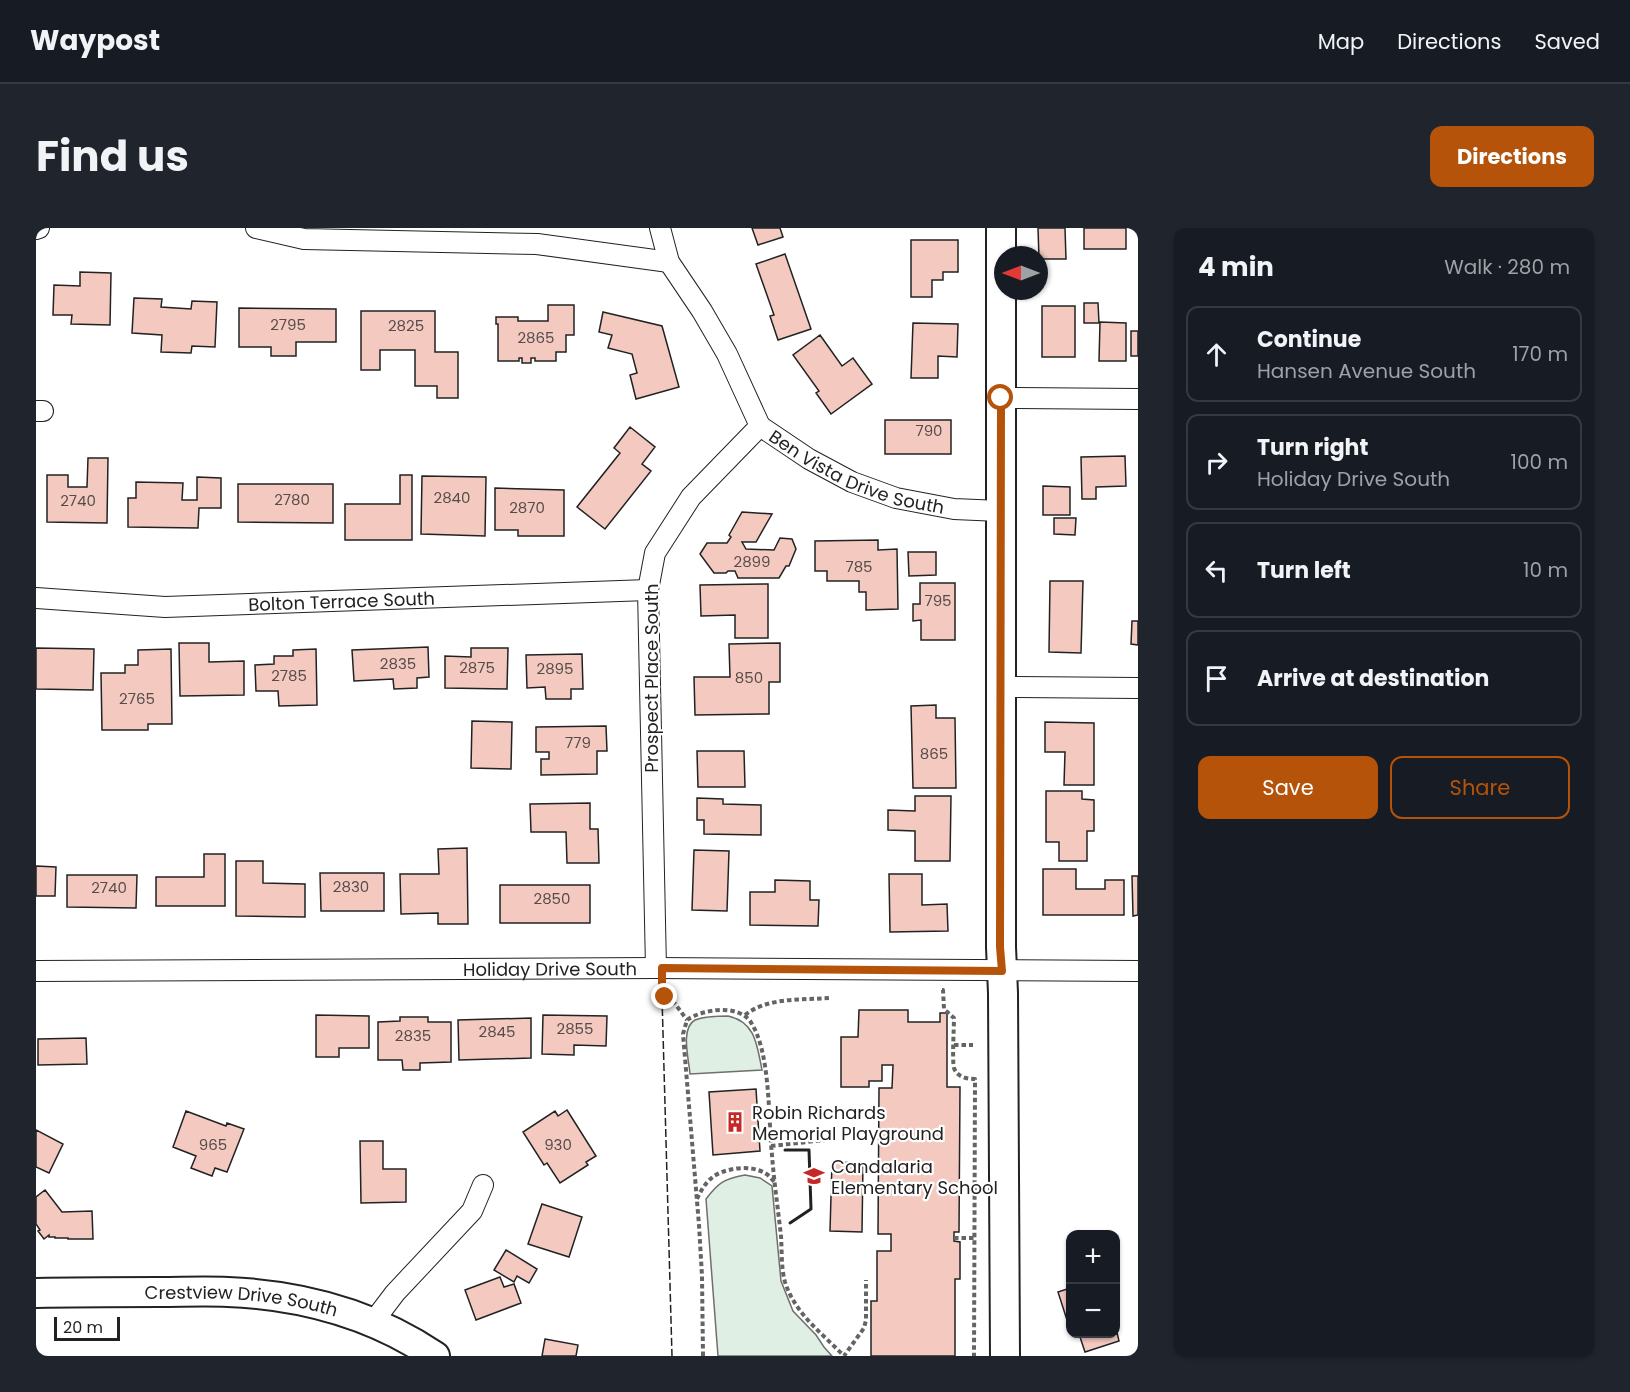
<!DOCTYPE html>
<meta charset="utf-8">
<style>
:root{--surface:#171b24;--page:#20242c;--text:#f1f3f6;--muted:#9ea1a6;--line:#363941;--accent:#b45309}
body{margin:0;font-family:Poppins,sans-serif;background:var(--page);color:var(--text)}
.controls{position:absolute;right:18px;bottom:18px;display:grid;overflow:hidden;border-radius:12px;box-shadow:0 2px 4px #0004}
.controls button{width:54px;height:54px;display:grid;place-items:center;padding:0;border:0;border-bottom:2px solid var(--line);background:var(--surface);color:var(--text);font:30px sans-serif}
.compass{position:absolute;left:958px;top:18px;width:54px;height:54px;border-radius:50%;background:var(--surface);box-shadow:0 2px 4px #0004;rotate:270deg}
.scale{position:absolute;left:18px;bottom:15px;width:66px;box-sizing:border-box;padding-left:6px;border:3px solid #222;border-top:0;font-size:16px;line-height:21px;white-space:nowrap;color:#222;-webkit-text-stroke:4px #fff;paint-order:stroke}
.stop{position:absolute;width:18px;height:18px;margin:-14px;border:4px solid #b45309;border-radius:50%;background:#fff}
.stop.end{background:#b45309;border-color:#fff;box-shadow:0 2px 6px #0008}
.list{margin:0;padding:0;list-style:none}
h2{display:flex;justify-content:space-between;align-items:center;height:78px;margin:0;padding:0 24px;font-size:26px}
h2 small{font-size:20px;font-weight:400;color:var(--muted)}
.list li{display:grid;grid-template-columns:39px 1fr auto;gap:18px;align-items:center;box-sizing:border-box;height:96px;margin:0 12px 12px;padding:0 12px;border:2px solid var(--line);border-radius:12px}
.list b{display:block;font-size:22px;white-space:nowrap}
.list p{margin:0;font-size:20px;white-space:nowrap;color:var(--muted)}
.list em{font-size:20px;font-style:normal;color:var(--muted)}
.actions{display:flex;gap:12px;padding:18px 24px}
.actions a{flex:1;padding:14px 0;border:2px solid var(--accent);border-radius:12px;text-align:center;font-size:21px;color:var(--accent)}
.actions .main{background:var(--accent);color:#fff}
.icon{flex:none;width:33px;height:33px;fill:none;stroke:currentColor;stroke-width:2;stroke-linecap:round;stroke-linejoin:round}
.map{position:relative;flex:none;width:1102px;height:1128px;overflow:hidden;border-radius:12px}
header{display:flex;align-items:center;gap:36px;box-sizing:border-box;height:84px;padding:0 30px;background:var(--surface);border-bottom:2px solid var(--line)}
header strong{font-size:28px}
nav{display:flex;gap:33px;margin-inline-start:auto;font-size:21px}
.intro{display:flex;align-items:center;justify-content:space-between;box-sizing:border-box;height:144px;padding:0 36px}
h1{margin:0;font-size:42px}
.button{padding:15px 27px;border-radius:12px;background:var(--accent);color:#fff;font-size:21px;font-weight:700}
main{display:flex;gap:36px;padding:0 36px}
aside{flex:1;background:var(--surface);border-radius:12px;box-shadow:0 2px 4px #0004}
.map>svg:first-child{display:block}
.green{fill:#e0efe3;stroke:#6f6f6f;stroke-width:1.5}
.building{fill:#f3c9c0;stroke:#222;stroke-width:1.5}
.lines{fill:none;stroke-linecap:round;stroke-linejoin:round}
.street-casing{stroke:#222;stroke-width:22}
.secondary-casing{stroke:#222;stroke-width:32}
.path{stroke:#646464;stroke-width:4;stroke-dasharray:4.5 3;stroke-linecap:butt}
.street{stroke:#fff;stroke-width:20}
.secondary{stroke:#fff;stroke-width:28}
.fence{stroke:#222;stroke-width:1.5;stroke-dasharray:8 3;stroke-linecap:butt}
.wall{stroke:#222;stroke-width:3}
.route{stroke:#b45309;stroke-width:8}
.labels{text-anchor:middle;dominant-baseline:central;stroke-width:4.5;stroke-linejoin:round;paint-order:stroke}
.number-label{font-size:15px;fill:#564c4a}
.street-label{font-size:18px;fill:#222;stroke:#fff}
.poi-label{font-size:18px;fill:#222;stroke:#fff;text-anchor:start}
</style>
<header>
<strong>Waypost</strong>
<nav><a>Map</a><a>Directions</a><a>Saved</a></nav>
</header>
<div class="intro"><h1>Find us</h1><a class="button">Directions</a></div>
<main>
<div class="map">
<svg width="1102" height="1128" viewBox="0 0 1102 1128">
<rect width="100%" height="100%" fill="#fff"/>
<path class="green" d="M692 788C720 794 721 818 726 842L654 846C653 832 644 800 659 792 669 788 682 788 692 788Z
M709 947 724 950 736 958 745 1053 757 1083 780 1107 788 1119 796 1128H682L670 971C683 954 688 951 709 947Z"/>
<path class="building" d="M716 0H744L747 9 722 17Z
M1002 0H1029L1030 31H1003Z
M1048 0H1090V21H1048Z
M875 12H922V44H907V52H896V69H875Z
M749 26 775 101 742 112 734 88 738 87 720 36Z
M44 44 75 45 74 97 35 96 36 87H17L18 57 44 58Z
M98 70 126 71 125 79 155 81 156 73 181 74 179 119 156 118 155 125 125 124 126 107 96 105Z
M1048 75H1062L1063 95H1048Z
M512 77H538V107H530V124H520V133H499V130H495V135H486V130H483V133H462V96H460V89H482V93H512Z
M1006 78H1039V129H1006Z
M203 80 300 81V114H260V128H235V119H203Z
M325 83H399V124H422V170H401V158H379V122H344V142H325Z
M567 84 626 98 643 159 600 171 594 147 601 145 596 126 572 120 576 107 563 104Z
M1064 94 1090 95V133H1063Z
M877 95 922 96 921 129 902 128V150H875Z
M1095 103H1102V128H1095Z
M784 107 806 138 817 130 836 156 795 186 780 165 783 163 757 127Z
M849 192H915V226H849Z
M594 199 619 219 606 236 615 243 569 301 541 279 584 225 578 220Z
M1089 228 1090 258 1060 259V271H1046L1045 229Z
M52 230H72L71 295 11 294V247H32V259H51Z
M364 247H376V312H309V276H364Z
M386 248 450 249 449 308 385 306Z
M161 249 185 250V280H163L162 300 92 299V270H100V254L147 255 146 272H161Z
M202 256H297V295L202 294Z
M1007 258 1034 259V287H1007Z
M459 260 528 262V308H482V302H459Z
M706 284 736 286 720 314H706L710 321 738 322 744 310 756 311 760 321 753 338H750L743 350H702L699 343H692L690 345H678L664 326 671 315H691L695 309 693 307Z
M1018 290H1040L1039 307 1018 306Z
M842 312V322L861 321 862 381 830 382V364H823V353H791V343H779V313Z
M872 324H900V347L873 348Z
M1014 353H1047L1045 425 1013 424Z
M884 355H919V412H885V392L877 393V376H884Z
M732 356V410H699V387L665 388 664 357Z
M1096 393H1102V417L1095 416Z
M143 415H173V434L208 433V467L144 468Z
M744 415V454H733V486L659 487 658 449H694L693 416Z
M392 419 393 449 381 450V460L358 461 357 451 318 453 316 422Z
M0 420 58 421 57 462 0 461Z
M435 420H472L471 461 409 460V428L435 429Z
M135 421 136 496H112V502H66L65 445H89V437H102V422Z
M280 421 281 477 243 478 242 463H220L219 437 238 436V428H257V422Z
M546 426 547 461H535V471H510L509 459 491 460 490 427Z
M900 477V490H919L920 560H877L875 478Z
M436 493 476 494 475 541 435 540Z
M1009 494 1058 495V557H1028L1029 524H1009Z
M570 498 571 523H561V546L505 547V531H513V524H500V499Z
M661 523H708L709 559H662Z
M1010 563H1046V571L1058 572V603H1051V633H1023V614H1010Z
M879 568H915L914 633H879V603L852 602V582L879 583Z
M661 570 687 571V576L725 577V607L668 606V592H661Z
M554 575V601H562L563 635H531L530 604H495L494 576Z
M431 620 432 696H402V685L365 686 364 646H403L402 621Z
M658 622 693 623 691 683 656 682Z
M168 626H189V678H120V649H168Z
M200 633H227V655L269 656V689L200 688Z
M0 638 20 639 19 668H0Z
M1007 641H1040V661H1069V652H1088V687H1007Z
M284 645H348V683H285Z
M853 646H886V677L911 676 912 703 854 704Z
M31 647H101L100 680 31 679Z
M1096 648H1102V687L1097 688Z
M739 652 774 653V672H783L782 698 714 697V664H739Z
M464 657H554V695H464Z
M823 782H872V794H904V785H911V859H924L923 1004H918V1013L924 1014V1051H919V1128H835V1073H841V1023H855V1006H842L843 860H856L857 837H846V853H833V859H805V809H822Z
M280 787 333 788V820H303V829H280Z
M507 787 571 788 570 818 538 817V827L506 826Z
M364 789H392V794H415V834L384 835V842H367L366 832H342V794L364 793Z
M495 790V830L423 832 422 792Z
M50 810 51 836 2 837V811Z
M720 861 724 923 677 927 673 864Z
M531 882 560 928 550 934 552 937 524 955 511 935 508 937 487 904 519 883 522 888Z
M150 883 190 898 191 895 208 901 191 944 179 940 176 948 155 940 160 928 137 919Z
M0 902 27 916 13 945 0 939Z
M324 913H347V941H370V974L325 975Z
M796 934 827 935 826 1004 794 1003Z
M9 962 26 984 56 983 57 1011H32V1010H19V1009H13V1007L8 1011 2 1003 4 1002 0 996V969Z
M506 976 546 989 533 1029 492 1016Z
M470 1022 501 1041 493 1055 481 1048 478 1054 458 1042Z
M464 1049 468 1059 478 1056 485 1075 440 1092 429 1062Z
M1034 1060V1091L1031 1092 1022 1064Z
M1080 1100 1083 1113 1049 1124 1043 1106H1080Z
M509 1111 542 1117 540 1128H506Z"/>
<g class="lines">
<g class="street-casing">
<g id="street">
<path d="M220 0 268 11 501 16 633 34"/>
<path id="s1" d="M624 0 633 34 666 83 691 126 724 198 773 231 816 254 860 270 918 281 964 283"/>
<path d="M0 1 3 0"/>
<path d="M965 170 1102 171"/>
<path d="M0 183H7"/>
<path id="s2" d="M0 370 129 379 612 362"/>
<path d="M965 459 1102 460"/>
<path d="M620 740 612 362 619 325 655 269 724 198"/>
<path id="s3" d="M0 743 620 740 1102 743"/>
<path d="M337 1094 359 1065 436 983 447 957"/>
</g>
</g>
<g class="secondary-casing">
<g id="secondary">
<path d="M965 0V719L967 765 969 1128"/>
<path id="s4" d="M0 1065C41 1064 82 1064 123 1064 146 1064 169 1063 192 1064 266 1067 338 1087 399 1128"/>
</g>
</g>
<path class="path" d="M626 759V769H634L651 792
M906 762H907L908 781 918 790C918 800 916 832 918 840 921 849 931 851 939 851L938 1128
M709 787C732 769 766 772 794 770
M918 817H937
M735 918 789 912
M661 971C665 962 670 954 678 948 694 938 727 935 738 954
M918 1010H939
M667 1128 666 1048 663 997 647 806 651 792C667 781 701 776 714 793 735 823 732 890 736 927 738 954 742 981 745 1008 746 1023 745 1040 749 1054 759 1086 786 1105 808 1128L828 1100 830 1092V1052"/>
<use href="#street" class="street"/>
<use href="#secondary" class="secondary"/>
<path class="fence" d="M626 769 636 1128"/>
<path class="wall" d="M749 922H773L775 981 754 995"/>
</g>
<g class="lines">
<path class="route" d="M629 769H626V740L966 743 964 719 965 170"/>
</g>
<defs>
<g id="building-bare" transform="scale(1.62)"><path d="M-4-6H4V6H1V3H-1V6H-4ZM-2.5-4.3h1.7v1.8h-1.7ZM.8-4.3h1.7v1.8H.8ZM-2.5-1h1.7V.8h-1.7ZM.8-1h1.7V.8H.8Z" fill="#c62828" stroke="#fff" stroke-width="2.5" paint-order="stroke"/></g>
<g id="school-bare" transform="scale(1.62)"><path d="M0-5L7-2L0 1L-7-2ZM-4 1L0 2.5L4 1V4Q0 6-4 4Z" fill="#c62828" stroke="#fff" stroke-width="2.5" paint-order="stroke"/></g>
</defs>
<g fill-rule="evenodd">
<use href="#building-bare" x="699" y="894"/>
<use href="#school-bare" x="778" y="948"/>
</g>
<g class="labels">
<g class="number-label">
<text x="252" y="96">2795</text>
<text x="370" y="97">2825</text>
<text x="500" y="109">2865</text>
<text x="893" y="202">790</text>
<text x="416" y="269">2840</text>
<text x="256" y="271">2780</text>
<text x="42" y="272">2740</text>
<text x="491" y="279">2870</text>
<text x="716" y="333">2899</text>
<text x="823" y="338">785</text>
<text x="902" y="372">795</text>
<text x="362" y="435">2835</text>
<text x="441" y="439">2875</text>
<text x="519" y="440">2895</text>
<text x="253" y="447">2785</text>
<text x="713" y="449">850</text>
<text x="101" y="470">2765</text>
<text x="542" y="514">779</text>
<text x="898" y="525">865</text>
<text x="315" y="658">2830</text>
<text x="73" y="659">2740</text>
<text x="516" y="670">2850</text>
<text x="539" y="800">2855</text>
<text x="461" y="803">2845</text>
<text x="377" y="807">2835</text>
<text x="177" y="916">965</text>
<text x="522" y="916">930</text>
</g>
<g class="street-label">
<text stroke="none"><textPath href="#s1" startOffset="332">Ben Vista Drive South</textPath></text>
<text stroke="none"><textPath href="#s2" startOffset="306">Bolton Terrace South</textPath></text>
<text transform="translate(615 450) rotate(-90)">Prospect Place South</text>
<text stroke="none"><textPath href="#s3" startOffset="514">Holiday Drive South</textPath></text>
<text stroke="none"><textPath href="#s4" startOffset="206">Crestview Drive South</textPath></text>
</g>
<g class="poi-label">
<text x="716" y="884">Robin Richards<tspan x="716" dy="21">Memorial Playground</tspan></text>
<text x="795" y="938">Candalaria<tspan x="795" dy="21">Elementary School</tspan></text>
</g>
</g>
</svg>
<div class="controls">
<button>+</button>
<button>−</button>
</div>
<svg class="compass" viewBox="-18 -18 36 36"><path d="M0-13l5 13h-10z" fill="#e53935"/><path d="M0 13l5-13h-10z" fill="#9ea1a6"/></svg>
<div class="scale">20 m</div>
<div class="stop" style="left:965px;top:170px"></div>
<div class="stop end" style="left:629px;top:769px"></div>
</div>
<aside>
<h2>4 min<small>Walk · 280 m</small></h2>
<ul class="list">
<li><svg class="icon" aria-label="ahead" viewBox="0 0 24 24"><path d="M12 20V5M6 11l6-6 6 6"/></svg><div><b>Continue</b><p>Hansen Avenue South</p></div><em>170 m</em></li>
<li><svg class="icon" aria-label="right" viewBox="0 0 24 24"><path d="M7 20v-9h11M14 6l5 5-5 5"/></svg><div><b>Turn right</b><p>Holiday Drive South</p></div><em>100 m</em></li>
<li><svg class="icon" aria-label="left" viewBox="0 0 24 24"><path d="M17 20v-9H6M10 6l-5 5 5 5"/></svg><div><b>Turn left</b></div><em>10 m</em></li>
<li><svg class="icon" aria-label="arrive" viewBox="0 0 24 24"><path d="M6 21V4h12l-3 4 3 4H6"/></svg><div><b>Arrive at destination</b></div></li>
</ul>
<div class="actions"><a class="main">Save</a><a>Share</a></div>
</aside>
</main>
